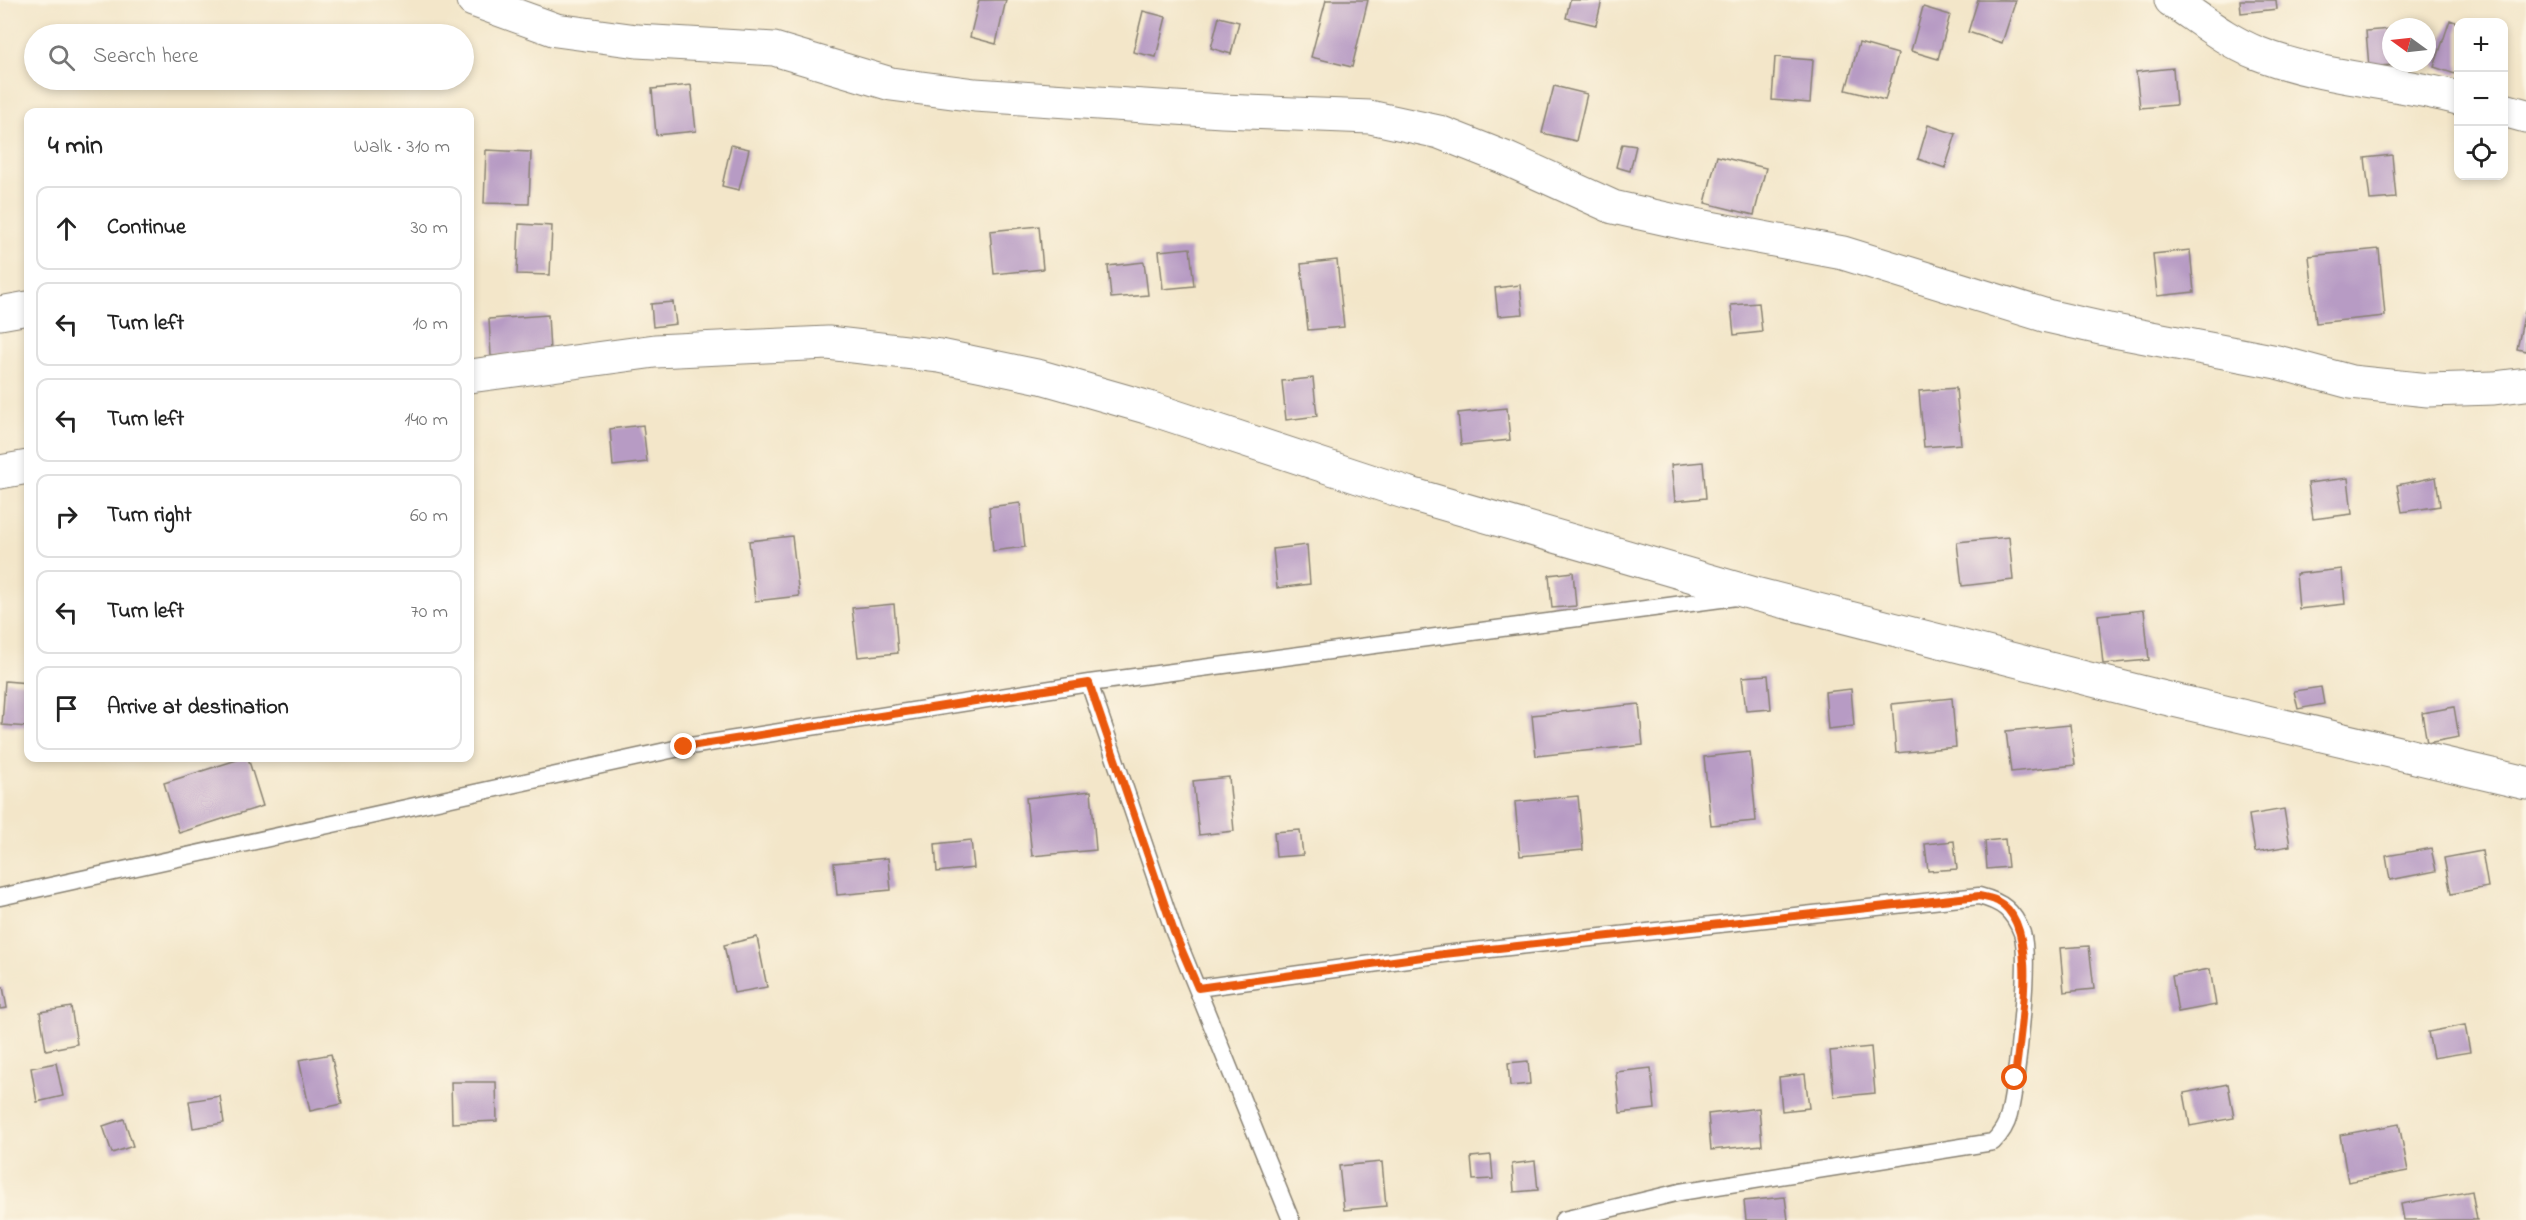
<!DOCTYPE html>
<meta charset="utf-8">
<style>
:root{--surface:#fff;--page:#f2f2f2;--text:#222;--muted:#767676;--line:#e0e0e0}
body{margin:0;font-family:"Indie Flower",sans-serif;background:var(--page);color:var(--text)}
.controls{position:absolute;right:18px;top:18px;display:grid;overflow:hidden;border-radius:12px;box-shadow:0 3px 9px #0003}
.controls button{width:54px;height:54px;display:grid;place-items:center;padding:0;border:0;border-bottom:2px solid var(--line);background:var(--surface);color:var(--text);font:30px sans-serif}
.compass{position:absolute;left:2382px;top:18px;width:54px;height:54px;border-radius:50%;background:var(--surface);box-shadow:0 3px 9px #0003;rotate:285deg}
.stop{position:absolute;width:18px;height:18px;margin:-14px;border:4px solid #ea580c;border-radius:50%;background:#fff}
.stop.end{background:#ea580c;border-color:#fff;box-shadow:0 2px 6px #0008}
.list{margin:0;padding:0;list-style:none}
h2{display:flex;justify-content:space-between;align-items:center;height:78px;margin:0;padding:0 24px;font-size:26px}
h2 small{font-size:20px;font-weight:400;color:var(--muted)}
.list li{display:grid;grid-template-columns:39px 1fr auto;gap:18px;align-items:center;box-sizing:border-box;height:84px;margin:0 12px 12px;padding:0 12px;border:2px solid var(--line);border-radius:12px}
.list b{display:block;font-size:22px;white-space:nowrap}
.list em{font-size:20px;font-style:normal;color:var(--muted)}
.icon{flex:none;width:33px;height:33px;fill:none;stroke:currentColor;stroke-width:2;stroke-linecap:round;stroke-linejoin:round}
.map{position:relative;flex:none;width:2526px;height:1220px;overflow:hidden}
.search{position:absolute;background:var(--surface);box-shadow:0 3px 9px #0003;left:24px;top:24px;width:450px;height:66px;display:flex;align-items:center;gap:15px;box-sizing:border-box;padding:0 21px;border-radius:33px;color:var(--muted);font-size:22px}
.panel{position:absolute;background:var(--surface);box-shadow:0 3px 9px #0003;left:24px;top:108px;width:450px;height:654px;border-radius:12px}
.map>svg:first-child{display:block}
.building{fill:#b79bc4}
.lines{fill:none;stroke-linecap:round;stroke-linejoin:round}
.lane-casing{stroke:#888172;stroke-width:19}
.street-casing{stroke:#888172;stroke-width:35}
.lane{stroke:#fff;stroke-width:16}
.street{stroke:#fff;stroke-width:33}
.route{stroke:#ea580c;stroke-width:8}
</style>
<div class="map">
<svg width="2526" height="1220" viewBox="0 0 2526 1220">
<rect width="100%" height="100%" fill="#fcf5e5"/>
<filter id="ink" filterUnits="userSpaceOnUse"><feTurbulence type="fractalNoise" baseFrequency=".0167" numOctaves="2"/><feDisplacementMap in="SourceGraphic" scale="12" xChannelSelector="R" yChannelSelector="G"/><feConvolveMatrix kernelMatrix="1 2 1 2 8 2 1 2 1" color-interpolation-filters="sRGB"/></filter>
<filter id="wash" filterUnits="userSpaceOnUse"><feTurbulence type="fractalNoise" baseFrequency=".008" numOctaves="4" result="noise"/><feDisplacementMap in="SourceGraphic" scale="24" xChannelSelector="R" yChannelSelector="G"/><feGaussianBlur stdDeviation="1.35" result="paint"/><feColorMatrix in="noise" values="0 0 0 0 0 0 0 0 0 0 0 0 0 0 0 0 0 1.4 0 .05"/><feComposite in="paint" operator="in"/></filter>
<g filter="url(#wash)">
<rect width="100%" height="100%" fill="#f3e6c9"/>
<g id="blocks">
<path class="building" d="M979 0H1006L996 44 970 37Z
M1326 0H1368L1352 67 1311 57Z
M1570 0H1602L1596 25 1566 18Z
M1978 0H2016L2002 43 1968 32Z
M2240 0H2276L2277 9 2241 13Z
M1923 7 1950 15 1938 59 1911 51Z
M1143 11 1166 17 1156 57 1133 52Z
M1219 17 1239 22 1231 54 1211 48Z
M2450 20 2458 23V75L2434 67Z
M2391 29V65L2369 67 2366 31Z
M1859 43 1898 54 1885 100 1846 90Z
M1775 57 1813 60 1810 103 1772 100Z
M2173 68 2176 105 2140 108 2136 72Z
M691 85 696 131 656 135 652 89Z
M1554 86 1587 94 1576 141 1542 133Z
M1928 125 1956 134 1945 168 1918 159Z
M1622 144 1636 146 1630 171 1616 167Z
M731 145 749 149 739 190 722 186Z
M486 150 531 152 529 204 484 203Z
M2392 155 2396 198 2370 200 2365 158Z
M1717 156 1766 168 1754 215 1705 203Z
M519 224 552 226 550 275 517 274Z
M1039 226 1043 269 994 274 990 231Z
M1190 248 1194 286 1163 289 1159 251Z
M2379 249 2385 316 2316 323 2309 256Z
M2190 250 2194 292 2157 296 2153 254Z
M1337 260 1344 327 1308 330 1301 264Z
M1144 262 1148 295 1111 298 1108 266Z
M1520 285 1523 314 1498 316 1495 288Z
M673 302 676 324 653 327 651 304Z
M1759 303 1762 332 1734 335 1731 305Z
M2525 311H2526V351L2517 349Z
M548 315 550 352 491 356 489 319Z
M1313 378 1317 416 1286 420 1282 381Z
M1956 388 1961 444 1924 447 1919 391Z
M1507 408 1510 440 1461 445 1458 413Z
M643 425 647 462 613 466 610 429Z
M1703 462 1706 498 1675 501 1671 465Z
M2436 477 2440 506 2402 512 2397 485Z
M2348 478 2352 514 2313 519 2308 483Z
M1020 503 1025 547 993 551 989 507Z
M792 536 799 596 755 601 749 541Z
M2009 537 2013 580 1962 586 1957 542Z
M1307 545 1310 584 1277 588 1273 549Z
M2342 569 2345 604 2299 609 2296 574Z
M1573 572 1576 606 1552 608 1549 575Z
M894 604 898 653 858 657 852 608Z
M2144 610 2149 660 2103 664 2098 615Z
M1768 675 1771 709 1746 711 1742 677Z
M5 681 28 683V727L2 725Z
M2321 687 2324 704 2298 709 2294 691Z
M1851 689 1854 726 1828 729 1825 692Z
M1952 698 1956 747 1896 753 1892 704Z
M1639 704 1643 745 1536 756 1532 715Z
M2454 707 2459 737 2427 743 2422 713Z
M2070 725 2075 765 2011 772 2006 731Z
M1750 752 1756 821 1711 825 1704 757Z
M243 758H248L263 806 179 833 164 783Z
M1229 777 1234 831 1199 835 1193 781Z
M1091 791 1096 850 1032 856 1026 798Z
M1578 796 1583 850 1520 856 1515 802Z
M2284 809 2290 846 2255 852 2249 815Z
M1300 830 1303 855 1276 857 1274 832Z
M2005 839 2008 867 1987 869 1985 841Z
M971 840 974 868 937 872 935 844Z
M1954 841 1957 869 1928 871 1925 844Z
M2431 848 2436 871 2390 880 2386 856Z
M2482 851 2488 887 2451 894 2444 858Z
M888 858 891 890 837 895 834 863Z
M757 937 767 987 734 993 724 945Z
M2089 946 2094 989 2064 992 2060 948Z
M2210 969 2216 1005 2178 1012 2172 976Z
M0 987H3L7 1008 0 1009Z
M71 1007 77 1044 46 1050 40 1012Z
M2465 1025 2470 1052 2433 1058 2428 1032Z
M1871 1047 1875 1093 1834 1097 1830 1051Z
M331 1054 342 1104 310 1111 299 1060Z
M1528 1061 1530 1084 1510 1086 1508 1063Z
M56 1063 63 1096 37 1102 31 1068Z
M1651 1068 1655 1109 1620 1113 1616 1072Z
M1805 1074 1809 1108 1782 1111 1779 1077Z
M451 1082H496L497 1121 452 1123Z
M2228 1084 2234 1118 2190 1126 2184 1093Z
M220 1096 224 1123 193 1128 189 1101Z
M1759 1108 1762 1145 1711 1150 1708 1114Z
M124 1119 133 1146 112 1153 103 1126Z
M2399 1124 2408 1171 2348 1182 2340 1135Z
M1491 1155 1493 1179 1473 1180 1471 1157Z
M1535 1161 1538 1190 1514 1192 1512 1164Z
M1382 1162 1386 1206 1344 1210 1339 1166Z
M2472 1191 2477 1220H2404L2401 1204Z
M1785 1197 1788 1220H1746L1744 1201Z"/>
</g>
</g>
<g filter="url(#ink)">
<use href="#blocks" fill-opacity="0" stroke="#888172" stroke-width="1.5"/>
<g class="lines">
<g class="lane-casing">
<path id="lane" d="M1089 683 1174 932 1291 1220
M0 897 684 747 1089 683 1736 597
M1198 988 1444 954 1979 896C2002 902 2013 910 2022 933 2031 959 2016 1084 2009 1115 2006 1127 2001 1134 1993 1142L1680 1192 1563 1220"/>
</g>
<g class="street-casing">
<path id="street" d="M473 0 556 30 637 41 774 49 891 84 975 95 1222 111 1370 117 1439 132 1505 158 1613 207 1689 224 1843 253 2047 316 2109 330 2277 362 2351 382 2428 390 2494 388 2526 384
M2171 0C2200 19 2225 40 2257 53 2319 78 2393 81 2458 98
M2504 110 2526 116
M0 313 28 308
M470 376 655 351 828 343 940 356 1041 377 1146 407 1407 493 1755 594 2148 694 2526 783
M0 472 28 467"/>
</g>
<use href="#lane" class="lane"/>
<use href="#street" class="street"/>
</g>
</g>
<g class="lines" filter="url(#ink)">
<path class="route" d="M684 747 1089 683 1174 932 1198 988 1444 954 1979 896C1985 897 1992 898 1997 901 2042 922 2019 1037 2015 1078"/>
</g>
</svg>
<div class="controls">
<button>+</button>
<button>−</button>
<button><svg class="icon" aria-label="locate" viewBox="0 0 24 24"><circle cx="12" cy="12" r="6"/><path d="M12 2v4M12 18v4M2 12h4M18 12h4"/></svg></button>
</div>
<svg class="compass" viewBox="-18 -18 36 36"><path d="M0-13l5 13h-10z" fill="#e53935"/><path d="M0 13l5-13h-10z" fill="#767676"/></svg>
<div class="stop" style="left:2015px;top:1078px"></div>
<div class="stop end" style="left:684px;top:747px"></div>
<div class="search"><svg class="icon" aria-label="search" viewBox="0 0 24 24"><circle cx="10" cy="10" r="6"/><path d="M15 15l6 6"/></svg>Search here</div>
<section class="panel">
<h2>4 min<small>Walk · 310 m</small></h2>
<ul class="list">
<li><svg class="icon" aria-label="ahead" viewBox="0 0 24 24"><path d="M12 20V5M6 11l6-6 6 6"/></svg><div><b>Continue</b></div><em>30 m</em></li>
<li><svg class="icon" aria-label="left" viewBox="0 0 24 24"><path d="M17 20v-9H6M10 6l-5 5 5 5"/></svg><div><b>Turn left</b></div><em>10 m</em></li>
<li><svg class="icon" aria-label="left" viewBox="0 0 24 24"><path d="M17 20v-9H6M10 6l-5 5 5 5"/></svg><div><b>Turn left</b></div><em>140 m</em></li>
<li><svg class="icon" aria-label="right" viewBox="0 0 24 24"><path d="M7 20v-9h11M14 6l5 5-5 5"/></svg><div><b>Turn right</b></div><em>60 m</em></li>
<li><svg class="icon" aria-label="left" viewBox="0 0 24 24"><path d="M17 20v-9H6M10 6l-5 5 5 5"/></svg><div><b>Turn left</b></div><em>70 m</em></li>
<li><svg class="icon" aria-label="arrive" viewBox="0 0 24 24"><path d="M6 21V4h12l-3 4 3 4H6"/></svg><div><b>Arrive at destination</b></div></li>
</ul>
</section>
</div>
